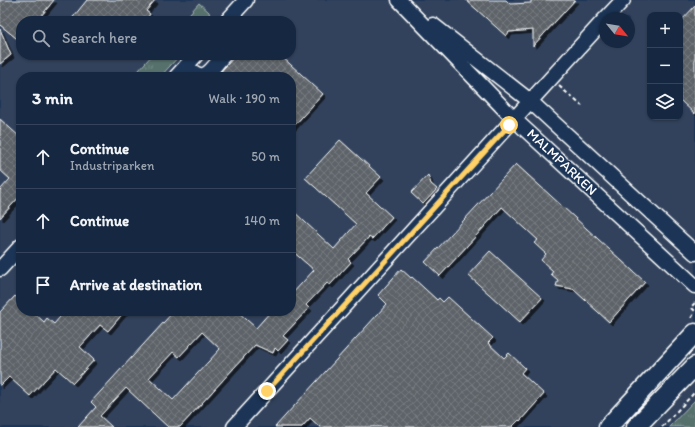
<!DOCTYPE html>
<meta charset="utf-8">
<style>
:root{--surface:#162841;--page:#23344c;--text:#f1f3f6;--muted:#9ea6b1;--line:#35445a}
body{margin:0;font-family:Itim,sans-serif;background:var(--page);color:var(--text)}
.controls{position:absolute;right:12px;top:12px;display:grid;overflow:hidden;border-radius:8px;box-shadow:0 1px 3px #0004}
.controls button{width:36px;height:36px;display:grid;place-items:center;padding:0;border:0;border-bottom:1px solid var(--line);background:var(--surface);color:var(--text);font:20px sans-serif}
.compass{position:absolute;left:599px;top:12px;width:36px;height:36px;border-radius:50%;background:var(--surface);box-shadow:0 1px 3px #0004;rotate:120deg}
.stop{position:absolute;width:12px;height:12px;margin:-9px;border:3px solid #ffd166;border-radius:50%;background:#fff}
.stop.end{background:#ffd166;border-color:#fff;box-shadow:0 1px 4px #0008}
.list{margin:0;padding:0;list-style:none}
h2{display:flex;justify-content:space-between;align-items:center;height:52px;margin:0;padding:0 16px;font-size:17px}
h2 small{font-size:13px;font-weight:400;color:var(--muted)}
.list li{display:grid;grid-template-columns:26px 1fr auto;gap:12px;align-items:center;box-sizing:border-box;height:64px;padding:0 16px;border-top:1px solid var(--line)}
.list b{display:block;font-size:15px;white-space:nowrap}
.list p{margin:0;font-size:13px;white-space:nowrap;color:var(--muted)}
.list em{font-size:13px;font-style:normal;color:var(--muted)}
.icon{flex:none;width:22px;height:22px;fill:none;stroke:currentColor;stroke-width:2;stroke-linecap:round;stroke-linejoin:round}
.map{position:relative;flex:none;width:695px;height:427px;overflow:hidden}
.search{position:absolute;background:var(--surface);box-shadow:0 1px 3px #0004;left:16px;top:16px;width:280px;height:44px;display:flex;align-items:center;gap:10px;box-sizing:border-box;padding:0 14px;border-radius:16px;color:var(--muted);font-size:15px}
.panel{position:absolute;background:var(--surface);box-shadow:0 1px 3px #0004;left:16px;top:72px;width:280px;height:244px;border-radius:16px}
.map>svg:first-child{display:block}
.built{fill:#30435c;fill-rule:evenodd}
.grass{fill:url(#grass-tufts);stroke:#aab8b6}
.building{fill:url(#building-cross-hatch);stroke:#fff;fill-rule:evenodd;filter:url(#shadow)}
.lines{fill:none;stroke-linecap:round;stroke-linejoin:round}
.minor-casing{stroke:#fff;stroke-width:17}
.major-casing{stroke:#fff;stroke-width:21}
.path{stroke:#fff;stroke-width:2;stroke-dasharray:4 3;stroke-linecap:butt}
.minor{stroke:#1d3557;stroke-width:14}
.major{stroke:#1d3557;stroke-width:18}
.route{stroke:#ffd166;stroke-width:5}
.labels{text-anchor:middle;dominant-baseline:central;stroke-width:3;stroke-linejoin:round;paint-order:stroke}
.street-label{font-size:14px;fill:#fff;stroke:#1d3557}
</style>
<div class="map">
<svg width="695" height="427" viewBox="0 0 695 427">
<defs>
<pattern id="grass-tufts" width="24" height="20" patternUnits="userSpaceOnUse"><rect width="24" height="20" fill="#56706c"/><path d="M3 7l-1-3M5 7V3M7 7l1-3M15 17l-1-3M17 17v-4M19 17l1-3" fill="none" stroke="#6f8582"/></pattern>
<pattern id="building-cross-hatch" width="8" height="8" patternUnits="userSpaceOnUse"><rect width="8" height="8" fill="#5d6368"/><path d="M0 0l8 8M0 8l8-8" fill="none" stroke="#757a7f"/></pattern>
<filter id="shadow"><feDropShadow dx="3" dy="3" stdDeviation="0" flood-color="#0009"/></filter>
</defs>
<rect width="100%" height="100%" fill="#1d3557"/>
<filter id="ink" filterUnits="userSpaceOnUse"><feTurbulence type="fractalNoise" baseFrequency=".025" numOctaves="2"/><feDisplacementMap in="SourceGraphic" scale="8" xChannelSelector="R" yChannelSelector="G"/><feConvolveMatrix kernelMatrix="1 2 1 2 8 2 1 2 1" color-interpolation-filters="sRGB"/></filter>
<g filter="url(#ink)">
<path class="built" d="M0 0H695V427H0ZM650 15H680V117H650ZM605 18H629V42H605ZM21 21H291V55H21ZM21 77H291V311H21Z"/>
<path class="grass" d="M199 3 209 12 211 20V21H183Z
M152 55H180L160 77H133Z
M695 400V427H669Z"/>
<path class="building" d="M0 0H54L37 21H21V42L0 25Z
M87 0H155L146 11 150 14 145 21H70Z
M466 0H506L510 4 531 3V0H575L533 46V30L509 32 506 36Z
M695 6V114L680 100V22Z
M0 29 11 55 0 64Z
M236 55H280L323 94 291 129V77H216Z
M0 119 21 138V195L0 218V190L10 179 0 170Z
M340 140 381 177 366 193 392 217 372 239 369 237 348 259 351 262 330 285 327 283 306 305 309 308 283 336 288 340 278 351 275 348 273 353 255 345 180 427H168L126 388 100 416 112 427H78L96 407 91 402 174 311H237L256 328 271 311H291V295L314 270 291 250V209L334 249 356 224 305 178ZM202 332 220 349 173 400 149 378 173 352 179 357Z
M516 164 645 282 609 322 573 289 556 286 558 280 551 274 553 271 541 260 546 254 534 243 538 240 502 207 440 276 425 262Z
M428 175 431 184 437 189 423 204 411 193Z
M490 251 542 298 520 322 468 275Z
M401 269 411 278 412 277 437 300 439 298 443 302 448 297 493 338 488 343 504 358 509 353 525 368 521 373 544 394 520 421 519 420 512 427H320L310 418 302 427H275L387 304 378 295Z
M15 296 21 301V311H32L44 322 47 318 54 324 65 311H125L108 331 100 325 80 347 94 360 73 383 56 368 30 396 9 377 0 386V312Z"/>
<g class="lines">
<g class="minor-casing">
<path id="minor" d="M399 0 514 119 695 286
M606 18 623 0
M227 21 246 0
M433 25 530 101 695 253
M186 66C206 85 209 71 224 55
M176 77 196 55
M0 269 21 246
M234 427 605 19"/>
</g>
<g class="major-casing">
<path id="major" d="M608 427 695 333
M636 427 695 366"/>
</g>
<path class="path" d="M559 86 582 106
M695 303 691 307 695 311
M691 318 695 313
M662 427 695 392"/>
<use href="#minor" class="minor"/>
<use href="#major" class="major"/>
</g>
</g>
<g class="lines" filter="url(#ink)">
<path class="route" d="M267 391 509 125"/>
</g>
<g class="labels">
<g class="street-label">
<text transform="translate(562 162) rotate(43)">MALMPARKEN</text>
</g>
</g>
</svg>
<div class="controls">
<button>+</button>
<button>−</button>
<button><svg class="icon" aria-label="layers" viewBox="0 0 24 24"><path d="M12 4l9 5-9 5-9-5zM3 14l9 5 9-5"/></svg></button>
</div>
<svg class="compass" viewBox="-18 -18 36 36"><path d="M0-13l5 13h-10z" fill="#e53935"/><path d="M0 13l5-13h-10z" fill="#9ea6b1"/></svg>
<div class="stop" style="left:509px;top:125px"></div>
<div class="stop end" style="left:267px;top:391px"></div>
<div class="search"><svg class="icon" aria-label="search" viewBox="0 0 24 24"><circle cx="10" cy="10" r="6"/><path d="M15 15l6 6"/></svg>Search here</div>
<section class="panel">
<h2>3 min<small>Walk · 190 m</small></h2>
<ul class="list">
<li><svg class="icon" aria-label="ahead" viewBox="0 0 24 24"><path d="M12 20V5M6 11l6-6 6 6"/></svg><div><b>Continue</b><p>Industriparken</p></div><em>50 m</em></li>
<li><svg class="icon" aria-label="ahead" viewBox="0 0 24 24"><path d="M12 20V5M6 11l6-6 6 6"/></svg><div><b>Continue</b></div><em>140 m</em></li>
<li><svg class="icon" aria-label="arrive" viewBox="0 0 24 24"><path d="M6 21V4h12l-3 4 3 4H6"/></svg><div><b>Arrive at destination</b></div></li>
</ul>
</section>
</div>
